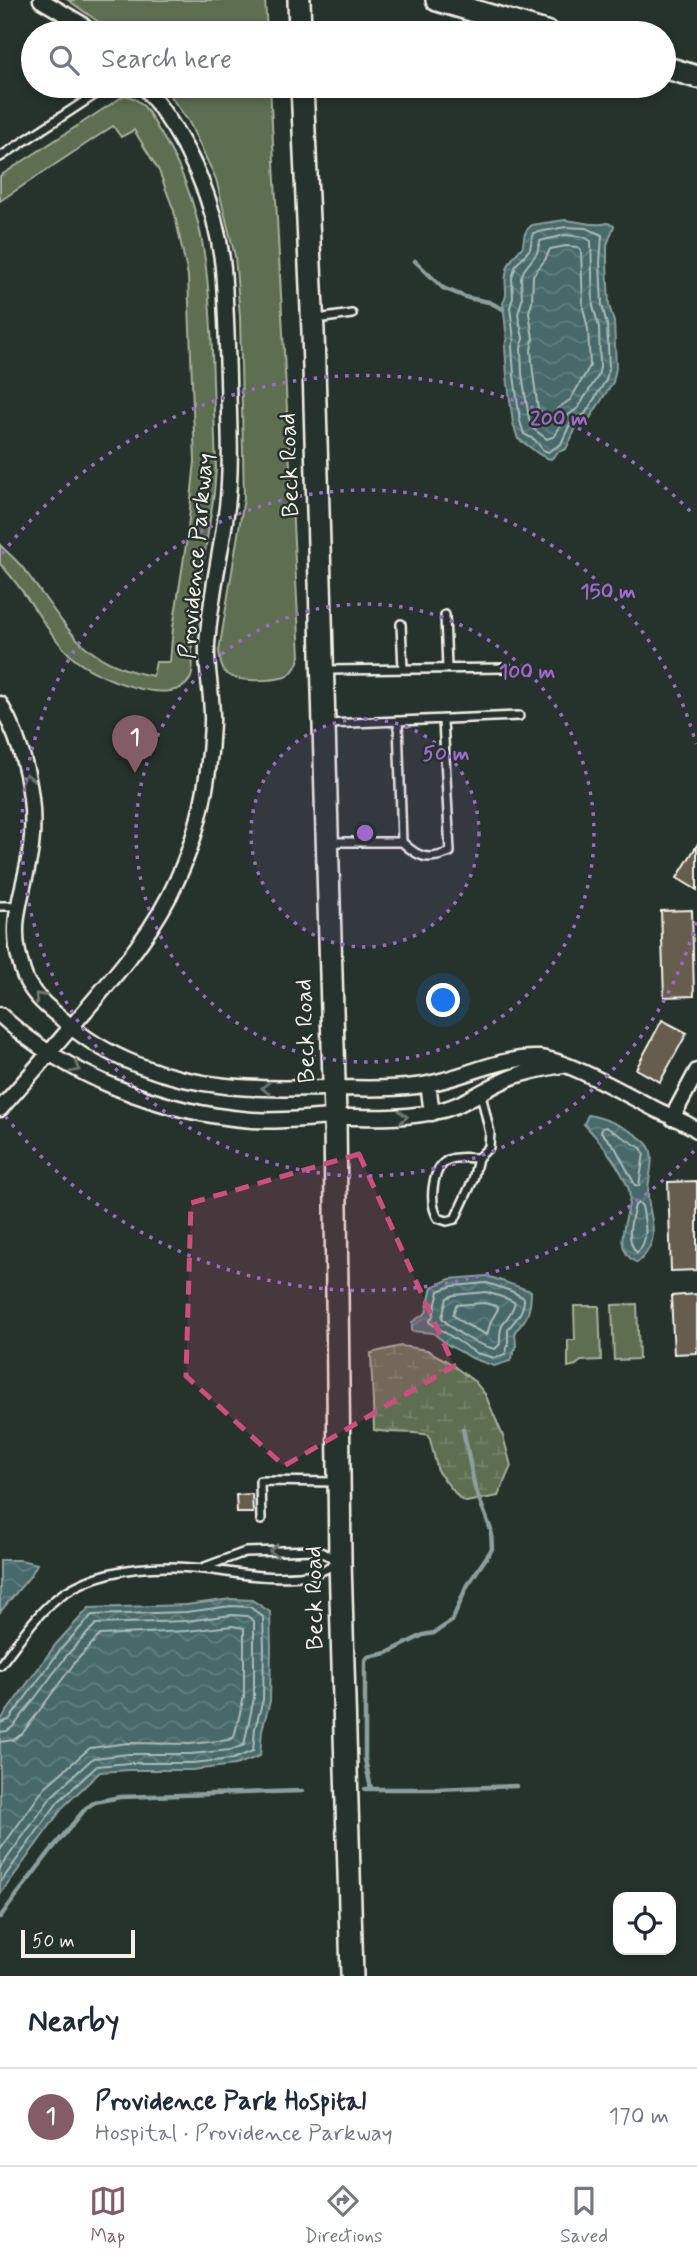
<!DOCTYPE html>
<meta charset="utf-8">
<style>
:root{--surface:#fff;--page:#f2f2f3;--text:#1f2937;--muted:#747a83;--line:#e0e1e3;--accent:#845c67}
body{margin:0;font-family:Mynerve,sans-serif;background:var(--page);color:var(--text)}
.controls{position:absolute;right:21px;bottom:21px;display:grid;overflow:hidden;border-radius:14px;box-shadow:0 4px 10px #0003}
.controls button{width:63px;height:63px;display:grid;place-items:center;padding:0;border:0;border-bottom:2px solid var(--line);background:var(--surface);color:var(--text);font:35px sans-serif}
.scale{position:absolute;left:21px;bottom:18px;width:114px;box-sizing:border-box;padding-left:7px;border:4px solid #f4f1e8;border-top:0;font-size:19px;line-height:24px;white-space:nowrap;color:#f4f1e8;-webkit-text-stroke:5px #26332d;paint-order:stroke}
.you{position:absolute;left:444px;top:1001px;width:24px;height:24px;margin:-18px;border:5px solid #fff;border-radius:50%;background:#1a73e8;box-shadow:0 0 0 10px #1a73e833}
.badge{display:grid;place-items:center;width:46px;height:46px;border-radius:50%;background:var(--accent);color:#fff;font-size:23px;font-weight:700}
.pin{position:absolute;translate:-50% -58px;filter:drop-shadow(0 2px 4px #0008)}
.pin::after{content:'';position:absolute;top:37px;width:24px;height:21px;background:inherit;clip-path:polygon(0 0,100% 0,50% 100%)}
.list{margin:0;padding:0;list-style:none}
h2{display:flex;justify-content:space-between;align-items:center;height:91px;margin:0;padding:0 28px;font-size:30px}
h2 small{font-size:23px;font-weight:400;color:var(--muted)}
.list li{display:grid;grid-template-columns:46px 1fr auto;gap:21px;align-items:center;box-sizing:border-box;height:98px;padding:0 28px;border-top:2px solid var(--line)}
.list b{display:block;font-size:26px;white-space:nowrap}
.list p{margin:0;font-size:23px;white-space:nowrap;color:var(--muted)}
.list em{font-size:23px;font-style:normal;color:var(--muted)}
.icon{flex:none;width:38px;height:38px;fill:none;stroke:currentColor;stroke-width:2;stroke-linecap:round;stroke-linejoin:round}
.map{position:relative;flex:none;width:697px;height:1976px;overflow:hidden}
.search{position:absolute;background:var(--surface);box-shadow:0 4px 10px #0003;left:21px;right:21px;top:21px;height:77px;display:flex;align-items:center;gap:18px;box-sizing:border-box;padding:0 24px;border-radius:38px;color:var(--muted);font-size:26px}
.sheet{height:189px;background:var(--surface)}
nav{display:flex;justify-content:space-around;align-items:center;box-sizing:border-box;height:98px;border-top:2px solid var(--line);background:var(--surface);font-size:19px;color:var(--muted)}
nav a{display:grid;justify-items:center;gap:4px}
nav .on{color:var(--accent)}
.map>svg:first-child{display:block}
.grass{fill:#5d6e51;stroke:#a8b09c;stroke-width:2}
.wetland{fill:url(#wetland-marsh);stroke:#a8b09c;stroke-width:2}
.water{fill:url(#water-waves);stroke:#8c9f9d;stroke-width:2}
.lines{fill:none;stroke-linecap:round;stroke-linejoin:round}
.shore{stroke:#aebbb6;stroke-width:2}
.stream{stroke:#8c9f9d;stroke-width:4.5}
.building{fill:#665d50;stroke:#f4f1e8;stroke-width:2}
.service-casing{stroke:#f4f1e8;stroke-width:12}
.minor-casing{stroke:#f4f1e8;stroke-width:19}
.secondary-casing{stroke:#f4f1e8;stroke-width:26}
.service{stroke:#26332d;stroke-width:7}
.minor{stroke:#26332d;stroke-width:14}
.secondary{stroke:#26332d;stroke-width:21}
.oneway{stroke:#6e766e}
.marked{fill:#ce4e7e;fill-opacity:0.2;stroke:#ce4e7e;stroke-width:5;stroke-dasharray:14 9;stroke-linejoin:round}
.ring{fill:none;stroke:#9f67cb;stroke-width:3.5;stroke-dasharray:3.5 7}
.labels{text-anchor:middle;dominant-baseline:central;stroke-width:5;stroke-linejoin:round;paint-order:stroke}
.street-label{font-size:24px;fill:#f4f1e8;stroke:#26332d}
.centre{fill:#9f67cb;stroke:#26332d;stroke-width:3.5}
.ring-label{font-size:21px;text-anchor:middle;font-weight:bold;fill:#9f67cb;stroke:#26332d;stroke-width:5;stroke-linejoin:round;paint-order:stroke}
</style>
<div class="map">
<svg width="697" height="1976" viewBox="0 0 697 1976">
<defs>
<pattern id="wetland-marsh" width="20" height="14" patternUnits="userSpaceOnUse" patternTransform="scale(1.75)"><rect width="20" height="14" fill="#5d6e51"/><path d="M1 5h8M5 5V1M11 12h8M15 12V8" fill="none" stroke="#75836a"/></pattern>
<pattern id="water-waves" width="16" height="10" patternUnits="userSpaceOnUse" patternTransform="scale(1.75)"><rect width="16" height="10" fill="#46696b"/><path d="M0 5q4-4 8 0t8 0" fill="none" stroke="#617f80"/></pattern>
</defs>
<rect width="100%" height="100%" fill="#26332d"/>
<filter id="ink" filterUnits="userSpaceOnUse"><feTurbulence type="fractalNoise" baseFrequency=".0143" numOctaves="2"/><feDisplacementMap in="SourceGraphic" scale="14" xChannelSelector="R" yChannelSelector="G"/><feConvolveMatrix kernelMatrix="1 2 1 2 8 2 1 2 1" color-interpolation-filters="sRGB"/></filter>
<g filter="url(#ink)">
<path class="grass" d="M68 0H265L267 33H114Z
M163 86H270L300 656C298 663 295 670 289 675 278 682 233 683 225 672 220 666 220 658 219 651L244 498 240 317 235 256 216 179 189 122Z
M125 95C145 100 150 116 160 132 204 202 209 272 212 352 213 391 215 430 216 469L214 493C207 542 198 591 192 640 191 652 195 667 191 677 176 712 90 675 72 657 43 629 28 592 0 564V545C9 554 19 562 26 572 67 626 80 663 153 676L156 662H170L173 628 187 538 195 461 188 276 174 211 159 171 134 130 121 137 113 126 0 201V176Z
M637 1304 639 1359 614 1360 612 1305Z
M574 1306H599L601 1360 581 1361 576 1365 568 1367V1340H575Z"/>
<path class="wetland" d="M401 1346 427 1350 447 1361 475 1382 485 1394 503 1436 511 1466 498 1496 466 1502 460 1499 438 1472 429 1435C411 1431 393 1434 374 1430L371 1353Z"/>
<path class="water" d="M565 220C578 221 596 227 608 223L614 226 607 245V263L609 305 614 322 616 368 613 382 590 418 576 428 566 449 558 452 551 459C538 457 530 445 518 439L513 423 507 376 505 346 507 340 503 303C509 294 504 286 506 275 507 263 515 255 523 246 524 236 524 231 532 225Z
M588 1115C606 1118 634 1130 647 1144 657 1155 648 1177 648 1192 647 1207 656 1225 652 1241 649 1250 645 1257 637 1263 605 1245 637 1209 628 1187 618 1163 602 1143 584 1124Z
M487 1276 531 1291C531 1308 528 1320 515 1331L516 1347 510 1361 494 1366 474 1359 448 1345 433 1333 412 1331V1322L426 1313 432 1287 450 1279Z
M0 1560H20L37 1564 31 1575 0 1612Z
M231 1599 252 1600 270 1612 271 1647 270 1701 262 1730 260 1756 235 1765 192 1770H129L100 1772 64 1806 0 1895V1721L56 1644 89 1608 186 1605Z"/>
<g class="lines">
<path class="shore" d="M566 227 586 228 602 235 600 263 602 305 607 325 609 368 606 380 585 414 570 424 561 444 548 452 543 450 535 440 524 434 520 421 514 375 512 347 514 340 510 307 513 298 512 278 516 265 530 249 533 233Z
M565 235 584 237 591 241 593 306 599 327 600 367 598 376 578 408 563 419 555 436 547 439 532 428 529 419 522 374 521 349 523 338 518 314 522 300 521 278 524 270 537 253 540 241Z
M566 246 578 247 581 250 583 307 588 329 590 366 570 400 558 408 549 423 546 424 541 421 539 417 533 373 531 350 533 339 529 312 532 302 533 275 545 260 550 249Z
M606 1127 641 1148 644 1153 639 1186 635 1185 615 1147 601 1132 602 1128Z
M639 1203 642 1206C645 1223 650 1240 637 1253 625 1240 631 1221 635 1205Z
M487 1283 511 1291 524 1298C524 1312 516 1319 508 1329V1345L505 1354 495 1358 476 1353 429 1322 433 1316 439 1291 452 1286Z
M486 1292 508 1299 515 1303C508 1324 499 1317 500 1344L495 1349C475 1344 455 1333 442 1318L447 1298 454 1295Z
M484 1303 496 1306 498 1309 491 1321 487 1335 463 1323 453 1315 456 1305Z
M0 1723 9 1720 61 1649 92 1615 186 1612 231 1606 250 1607 263 1617 264 1648 263 1700 255 1728 253 1751 233 1759 192 1763H129L97 1766 58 1802 0 1883
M0 1732 7 1731 14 1726 68 1654 96 1624 186 1621 231 1615 247 1616 254 1621V1698L244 1745 231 1750 191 1754H129L93 1758 52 1796 0 1868
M0 1742 13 1740 22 1734 76 1661 100 1635 187 1631 232 1626 244 1628V1697L234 1737 228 1740 190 1744 128 1743 90 1748 45 1787 0 1850"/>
<path class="stream" d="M415 261 443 288 468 298 489 302 503 309
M365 1789H435L517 1786
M371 1789 365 1759V1661L368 1657 387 1653 423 1635 434 1633 452 1621 467 1586 492 1549 491 1530 475 1488 463 1429
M0 1917 52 1849 86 1808 95 1802 120 1797 302 1791"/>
</g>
<path class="building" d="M697 845V890L677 878Z
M692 910 694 996 664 997 661 911Z
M662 1020 687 1033 660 1082 636 1069Z
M697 1181V1270L671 1271 668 1182Z
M697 1294V1353L674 1354 671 1296Z
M252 1494 253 1513H237L236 1495Z"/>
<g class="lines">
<g class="service-casing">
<path id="service" d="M0 157 108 86
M317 319 352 314
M445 615 447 668
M401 624 403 669
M326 670 508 668
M398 722 402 842
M328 724 519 716
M331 842H402C419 858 428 861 450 852L443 720
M0 906H18
M478 1158C469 1158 457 1156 448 1160 431 1169 429 1203 438 1218L447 1221 455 1219 473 1180 478 1158 489 1147 490 1133 481 1094
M261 1520 260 1481 337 1482
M202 1568 245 1552 316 1550 336 1559
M0 1665C19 1641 38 1610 64 1593 110 1563 175 1564 227 1572 252 1576 288 1579 313 1574 321 1572 329 1567 337 1563"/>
</g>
<g class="minor-casing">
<path id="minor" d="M41 0 80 23 91 33
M0 704C24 745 37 799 31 847 26 888 8 918 20 961 22 969 24 978 29 985 37 999 50 1009 62 1019 106 1059 167 1080 226 1086 261 1090 296 1088 331 1088 359 1088 388 1090 416 1086 458 1081 496 1057 539 1058 568 1060 631 1097 659 1111 672 1117 686 1122 697 1130
M0 1015C68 1077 161 1113 252 1120 280 1122 308 1118 337 1117 371 1117 404 1119 438 1111 466 1105 489 1085 515 1076 530 1071 546 1068 562 1065
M428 1084 432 1113
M0 1109C29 1077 56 1045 84 1012 119 971 155 930 177 880 199 832 210 777 212 723 213 697 206 671 207 645 210 599 221 553 227 507 232 465 229 422 228 379 227 342 226 305 223 268 216 200 186 138 144 86
M672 1118 697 1071"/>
</g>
<g class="secondary-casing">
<path id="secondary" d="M299 0 300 33
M437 0 549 33
M664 67 697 77
M302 86 313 332 335 1117 340 1561 352 1976"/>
</g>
<use href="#service" class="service"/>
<use href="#minor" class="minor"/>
<use href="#secondary" class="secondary"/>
</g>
<defs><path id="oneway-chevron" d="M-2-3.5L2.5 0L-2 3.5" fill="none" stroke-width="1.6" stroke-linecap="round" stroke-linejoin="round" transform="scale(1.75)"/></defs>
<g class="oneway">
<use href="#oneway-chevron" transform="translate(27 778) rotate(-102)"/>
<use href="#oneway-chevron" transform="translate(39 997) rotate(-132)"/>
<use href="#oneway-chevron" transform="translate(76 1068) rotate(28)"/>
<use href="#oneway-chevron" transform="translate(266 1088) rotate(-179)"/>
<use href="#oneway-chevron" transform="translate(403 1117) rotate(-3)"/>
<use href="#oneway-chevron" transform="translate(274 1551) rotate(177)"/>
</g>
</g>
<path class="marked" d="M359 1154 454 1366 284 1466 186 1376 191 1203Z"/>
<circle cx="365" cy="833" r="114" fill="#9f67cb" fill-opacity=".12"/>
<g class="ring">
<circle cx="365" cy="833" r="114"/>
<circle cx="365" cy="833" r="229"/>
<path d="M696 922A343 343 0 1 1 696 744"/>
<path d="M694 1151A458 458 0 0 1 2 1112M2 554A458 458 0 0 1 694 515"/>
</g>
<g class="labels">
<g class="street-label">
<text transform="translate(290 465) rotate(-92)">Beck Road</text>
<text transform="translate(197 556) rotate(-85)">Providence Parkway</text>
<text transform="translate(306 1031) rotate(-92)">Beck Road</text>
<text transform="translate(315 1598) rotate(-91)">Beck Road</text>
</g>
</g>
<circle cx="365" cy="833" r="10" class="centre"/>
<g class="ring-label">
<text x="559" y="425">200 m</text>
<text x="608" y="598">150 m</text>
<text x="527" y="678">100 m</text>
<text x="446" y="760">50 m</text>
</g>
</svg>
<div class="controls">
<button><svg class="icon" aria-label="locate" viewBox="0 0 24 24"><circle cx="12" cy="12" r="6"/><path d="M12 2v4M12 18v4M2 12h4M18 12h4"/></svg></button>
</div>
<div class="scale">50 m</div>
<div class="you"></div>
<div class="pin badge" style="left:135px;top:773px">1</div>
<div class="search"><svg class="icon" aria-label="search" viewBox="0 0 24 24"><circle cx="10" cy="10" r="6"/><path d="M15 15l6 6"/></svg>Search here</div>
</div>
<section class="sheet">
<h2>Nearby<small></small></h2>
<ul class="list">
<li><span class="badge">1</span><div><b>Providence Park Hospital</b><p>Hospital · Providence Parkway</p></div><em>170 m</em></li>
</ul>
</section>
<nav>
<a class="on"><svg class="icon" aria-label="map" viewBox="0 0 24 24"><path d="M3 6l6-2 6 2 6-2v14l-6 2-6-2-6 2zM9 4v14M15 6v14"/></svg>Map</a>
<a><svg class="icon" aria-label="directions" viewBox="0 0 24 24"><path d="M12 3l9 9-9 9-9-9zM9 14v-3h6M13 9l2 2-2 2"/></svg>Directions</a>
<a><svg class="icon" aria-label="saved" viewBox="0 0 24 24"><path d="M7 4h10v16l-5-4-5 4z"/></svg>Saved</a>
</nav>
